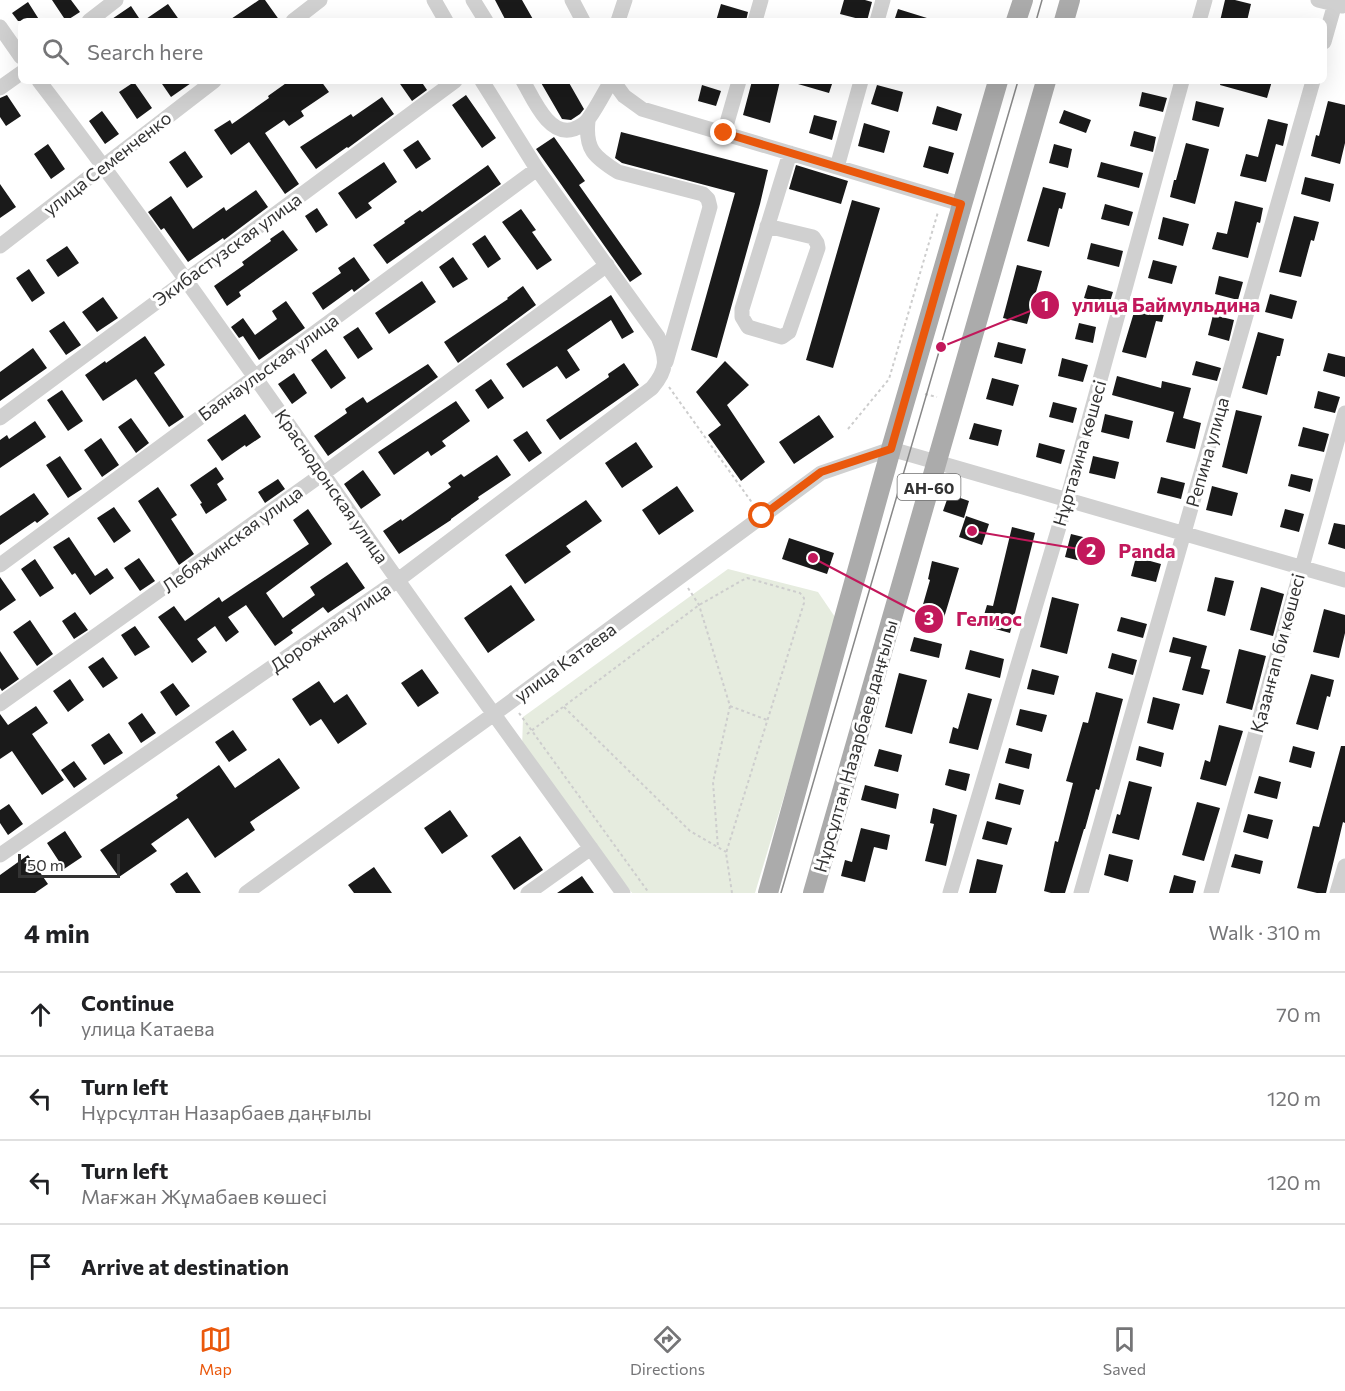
<!DOCTYPE html>
<meta charset="utf-8">
<style>
:root{--surface:#fff;--page:#f2f2f2;--text:#202124;--muted:#757577;--line:#e0e0e0;--accent:#ea580c}
body{margin:0;font-family:Commissioner,sans-serif;background:var(--page);color:var(--text)}
.scale{position:absolute;left:18px;bottom:15px;width:102px;box-sizing:border-box;padding-left:6px;border:3px solid #333;border-top:0;font-size:16px;line-height:21px;white-space:nowrap;color:#333;-webkit-text-stroke:4px #fff;paint-order:stroke}
.stop{position:absolute;width:18px;height:18px;margin:-14px;border:4px solid #ea580c;border-radius:50%;background:#fff}
.stop.end{background:#ea580c;border-color:#fff;box-shadow:0 2px 6px #0008}
.list{margin:0;padding:0;list-style:none}
h2{display:flex;justify-content:space-between;align-items:center;height:78px;margin:0;padding:0 24px;font-size:26px}
h2 small{font-size:20px;font-weight:400;color:var(--muted)}
.list li{display:grid;grid-template-columns:39px 1fr auto;gap:18px;align-items:center;box-sizing:border-box;height:84px;padding:0 24px;border-top:2px solid var(--line)}
.list b{display:block;font-size:22px;white-space:nowrap}
.list p{margin:0;font-size:20px;white-space:nowrap;color:var(--muted)}
.list em{font-size:20px;font-style:normal;color:var(--muted)}
.icon{flex:none;width:33px;height:33px;fill:none;stroke:currentColor;stroke-width:2;stroke-linecap:round;stroke-linejoin:round}
.map{position:relative;flex:none;width:1345px;height:893px;overflow:hidden}
.search{position:absolute;background:var(--surface);box-shadow:0 6px 24px #0002;left:18px;right:18px;top:18px;height:66px;display:flex;align-items:center;gap:15px;box-sizing:border-box;padding:0 21px;border-radius:9px;color:var(--muted);font-size:22px}
.sheet{height:414px;background:var(--surface)}
nav{display:flex;justify-content:space-around;align-items:center;box-sizing:border-box;height:84px;border-top:2px solid var(--line);background:var(--surface);font-size:16px;color:var(--muted)}
nav a{display:grid;justify-items:center;gap:3px}
nav .on{color:var(--accent)}
.map>svg:first-child{display:block}
.green{fill:#e6ecdf}
.building{fill:#1a1a1a}
.lines{fill:none;stroke-linecap:round;stroke-linejoin:round}
.path{stroke:#cdcdcd;stroke-width:2;stroke-dasharray:3 3;stroke-linecap:butt}
.minor{stroke:#d0d0d0;stroke-width:15}
.major{stroke:#ababab;stroke-width:20}
.tram{stroke:#888;stroke-width:1.5}
.route{stroke:#ea580c;stroke-width:8}
.labels{text-anchor:middle;dominant-baseline:central;stroke-width:6;stroke-linejoin:round;paint-order:stroke}
.shield{fill:#fff;stroke:#707070;stroke-width:1.5}
.shield-label{font-size:16px;font-weight:bold;fill:#333}
.street-label{font-size:18px;fill:#333;stroke:#fff}
.leader{fill:none;stroke:#c2185b;stroke-width:2}
.callout-dot{fill:#c2185b;stroke:#fff;stroke-width:2}
.mark-label{font-size:18px;text-anchor:middle;font-weight:bold;fill:#fff}
.callout-label{font-size:20px;text-anchor:middle;font-weight:bold;fill:#c2185b;stroke:#fff;stroke-width:6;stroke-linejoin:round;paint-order:stroke}
</style>
<div class="map">
<svg width="1345" height="893" viewBox="0 0 1345 893">
<rect width="100%" height="100%" fill="#fff"/>
<path class="green" d="M728 569 818 592 837 620 755 893H632L522 749 523 717Z"/>
<path class="building" d="M52 0H71L80 12 66 21Z
M259 0H265L280 21H228Z
M495 0H522L534 21H506Z
M844 0H865L872 2 867 21 840 14Z
M1225 0H1235L1251 4 1247 21H1220Z
M28 2 40 21H18L12 13Z
M168 4 180 21H143Z
M721 4 748 12 746 21H716Z
M131 6 141 21H109Z
M898 9 927 18V21H894Z
M160 81H194L171 97Z
M289 81H321L329 92 301 111 304 116 289 126 284 120 265 133 299 184 285 194 249 142 231 155 214 130 230 120 232 124 269 98 268 96Z
M398 81H421L427 90 412 101Z
M540 81H568L584 109 580 114 571 120 562 119Z
M752 81H780L770 123 743 115Z
M798 81H833L829 93 798 84Z
M1221 81H1272L1267 98 1220 85Z
M134 82 152 108 137 119 119 92Z
M702 85 721 91 716 106 698 101Z
M877 85 903 92 898 112 871 104Z
M1142 92 1167 98 1163 112 1139 106Z
M7 95 21 116 6 126 0 117V98Z
M466 95 496 138 482 148 452 105Z
M382 97 394 114 348 148 347 147 316 169 300 147 351 114 353 117Z
M1196 101 1224 108 1219 127 1192 120Z
M1328 101 1345 105V143L1340 164 1311 156 1316 135 1319 136Z
M937 106 962 114 957 131 932 124Z
M1064 110 1091 120 1086 133 1059 123Z
M102 111 119 134 105 144 89 121Z
M814 115 837 121 832 140 809 133Z
M1268 119 1288 124 1283 146 1276 144 1266 182 1240 176 1246 154 1258 157Z
M864 123 890 131 884 153 858 146Z
M1134 131 1156 137 1153 152 1130 146Z
M621 132 768 170 760 204 717 358 691 350 735 193 622 163 615 158Z
M554 137 585 181 579 185 642 274 630 282 536 149Z
M418 140 431 159 416 169 403 150Z
M1186 143 1209 149 1195 204 1170 197 1174 180H1176Z
M48 144 65 169 51 179 34 154Z
M1054 144 1072 149 1068 168 1049 163Z
M929 146 954 153 948 174 923 167Z
M185 151 203 177 187 188 169 162Z
M384 162 397 182 368 203 372 208 356 219 338 193Z
M1101 162 1143 173 1139 188 1097 177Z
M488 165 501 184 387 264 373 245 405 223 404 221 420 210 422 212Z
M796 165 848 181 841 204 789 189Z
M1305 177 1334 184 1330 202 1301 194Z
M0 184 16 207 0 218Z
M1043 187 1066 193 1062 209 1059 208 1049 247 1027 241Z
M256 190 268 207 224 240 223 238 188 262 164 228 161 230 148 212 171 196 193 229 224 207 226 211Z
M852 200 880 208 833 368 806 360Z
M1235 201 1263 208 1260 223 1257 222 1248 258 1212 249 1217 232 1227 234Z
M1105 204 1133 212 1129 226 1101 219Z
M317 208 328 225 316 233 305 216Z
M521 209 536 230 532 232 552 260 537 270 502 222Z
M1294 216 1319 222 1314 241 1311 240 1301 277 1279 272Z
M1163 217 1189 224 1183 246 1158 239Z
M283 230 298 250 239 292 241 296 227 306 214 286 244 265 242 262 271 241 270 239Z
M485 235 501 259 488 268 472 244Z
M1091 243 1123 251 1119 267 1087 259Z
M67 246 79 263 58 277 46 260Z
M354 257 370 280 354 292 352 289 323 310 312 293 341 273 338 268Z
M453 257 468 279 453 288 439 267Z
M1153 260 1177 266 1172 284 1148 278Z
M1017 265 1042 271 1027 324 1003 318Z
M29 269 45 293 32 302 16 278Z
M1219 276 1243 282 1238 300 1215 294Z
M422 281 436 302 389 334 375 313Z
M1088 285 1113 292 1109 305 1084 298Z
M523 286 536 305 458 363 444 342 508 299 507 298Z
M1270 294 1297 301 1292 319 1265 312Z
M611 295 634 332 622 339 611 320 567 350 580 370 566 379 557 366 523 388 506 364Z
M103 297 118 318 97 332 82 312Z
M1138 299 1166 306 1162 322 1156 321 1146 358 1122 352Z
M286 301 305 328 259 360 243 336 239 338 231 327 243 318 255 335 277 319 272 311Z
M1213 315 1234 320 1229 341 1208 335Z
M64 321 81 345 66 355 49 331Z
M1079 323 1096 327 1093 343 1075 339Z
M358 327 373 349 358 359 343 337Z
M1258 332 1284 339 1280 356H1277L1267 395 1242 388Z
M145 336 165 365 154 373 184 417 169 427 136 379 103 401 85 375 105 361 106 363Z
M998 342 1026 349 1022 364 994 357Z
M33 348 47 368 0 401V372Z
M326 349 346 378 331 389 311 360Z
M1328 353 1345 357V377L1323 371Z
M1062 358 1088 365 1083 382 1058 376Z
M725 361 749 385 727 405 765 462 741 481 708 435 721 425 696 392Z
M1196 361 1221 368 1217 381 1192 375Z
M624 363 639 385 560 440 546 420 609 377 608 374Z
M428 364 438 377 328 456 314 436 347 413 345 409 363 397 367 403Z
M294 373 307 393 292 404 278 384Z
M1117 376 1161 388 1162 381 1191 388 1183 418 1201 423 1195 449 1166 442 1174 412 1112 395Z
M992 378 1019 385 1013 406 986 399Z
M491 379 504 398 488 409 475 390Z
M62 390 83 421 68 431 47 400Z
M1318 391 1340 397 1335 413 1314 408Z
M456 401 470 421 442 441 446 446 431 456 428 451 394 475 378 452Z
M1053 402 1077 408 1073 423 1049 417Z
M1236 410 1262 416 1247 474 1222 467Z
M245 414 261 437 246 447 245 445 222 461 207 440Z
M1105 414 1133 421 1129 439 1101 432Z
M819 415 834 437 794 464 779 442Z
M131 418 149 443 136 453 118 427Z
M35 421 46 437 0 468V440L7 435 9 439Z
M974 423 1002 430 998 446 969 439Z
M1303 427 1329 434 1324 452 1298 446Z
M527 431 542 453 529 462 513 440Z
M101 438 119 465 102 477 84 450Z
M636 442 653 467 622 488 605 463Z
M1039 443 1065 450 1061 464 1036 457Z
M497 455 511 475 478 497 479 499 451 519V520L399 554 383 531 401 519 402 521 451 487 448 483 461 474 464 477Z
M60 456 82 489 68 498 46 465Z
M1093 456 1119 462 1115 479 1089 473Z
M216 467 224 479 217 484 227 500 206 514 200 504 202 503 190 485Z
M363 470 381 495 361 509 344 484Z
M1291 474 1313 479 1310 492 1288 486Z
M1161 477 1185 483 1181 499 1157 493Z
M278 479 285 489 265 503 258 492Z
M677 486 694 511 659 535 642 510Z
M1212 486 1238 493 1232 516 1206 510Z
M158 487 177 515 171 519 194 554 179 565 138 501Z
M34 493 49 514 37 523 35 521 0 545V516Z
M949 494 969 501 964 518 943 511Z
M586 500 602 521 566 546 571 552 525 584 505 555Z
M114 507 131 531 114 543 97 518Z
M308 509 332 544 266 593 283 618 315 595 310 587 347 562 365 588 328 613 323 607 291 630 293 633 275 646 246 605 228 617 239 632 226 642 215 626 197 639 207 652 192 663 158 617 174 606 185 621 219 597 222 602 309 544 293 520Z
M1285 509 1304 514 1299 532 1280 527Z
M966 516 989 524 982 545 959 537Z
M1334 523 1345 525V549L1328 544Z
M1012 527 1035 533 1010 633 981 625 987 605 993 606Z
M1071 534 1095 540 1089 563 1065 557Z
M69 537 95 576 107 568 114 578 90 595 75 573 72 575 53 547Z
M789 538 834 553 827 574 782 559Z
M1136 557 1161 564 1156 582 1131 576Z
M139 558 155 581 140 591 124 568Z
M35 559 54 588 40 597 21 569Z
M932 561 959 568 943 621 920 615 930 580 928 579Z
M0 577 16 600 0 611Z
M1215 577 1234 581 1225 616 1207 611Z
M511 585 535 620 488 653 464 618Z
M1261 587 1284 594 1273 636 1250 630Z
M1052 597 1079 604 1067 654 1040 647Z
M1324 609 1345 615V633L1339 658 1313 652Z
M75 612 88 630 74 639 62 621Z
M1121 617 1147 624 1143 638 1117 631Z
M30 620 53 654 37 666 13 632Z
M135 626 150 647 135 656 121 635Z
M914 637 942 644 939 658 910 651Z
M1173 637 1207 646 1201 668 1210 670 1203 695 1182 690 1191 657 1169 652Z
M1239 649 1266 656 1252 710 1226 703Z
M970 650 1004 659 1000 678 965 669Z
M0 651 19 679 2 691 0 688Z
M1112 653 1137 660 1133 675 1108 668Z
M103 657 118 678 103 688 88 667Z
M422 669 439 693 418 707 401 683Z
M1032 669 1059 676 1054 695 1027 689Z
M899 673 927 680 912 734 885 727Z
M1311 674 1334 680 1330 697 1327 696 1318 730 1296 724Z
M70 679 84 700 68 712 53 691Z
M319 681 334 703 347 694 367 724 338 744 321 719 310 726 292 699Z
M173 683 190 706 176 716 160 692Z
M1096 692 1123 699 1099 790 1096 789 1085 829H1084L1065 893H1051L1044 891 1055 841 1058 842 1073 783 1066 781 1083 722 1088 723Z
M968 693 992 699 978 750 949 743 953 727 958 729Z
M1153 697 1180 704 1173 730 1147 723Z
M36 706 48 723 32 734 64 780 42 795 12 751 0 759V714L8 725Z
M1020 709 1047 715 1042 732 1016 725Z
M142 713 156 733 141 743 128 723Z
M1219 725 1243 731 1226 786 1200 779 1205 760 1210 762Z
M233 730 247 750 229 762 215 742Z
M109 733 123 753 104 765 91 745Z
M1139 746 1164 753 1161 767 1136 760Z
M1293 746 1315 752 1311 768 1289 762Z
M1341 746H1345V823L1343 822 1326 893H1317L1297 888 1313 826 1319 827Z
M1009 748 1032 754 1029 769 1005 763Z
M879 749 902 755 898 772 874 766Z
M279 758 300 788 250 822 255 830 215 858 188 818 151 844 157 851 119 877 100 850 178 798 176 795 219 765 235 788Z
M74 761 87 779 74 788 61 770Z
M949 769 970 774 966 791 945 785Z
M1259 776 1281 782 1277 799 1254 793Z
M1129 781 1152 787 1139 840 1112 833 1117 814 1120 815Z
M999 783 1024 790 1020 805 995 799Z
M865 785 899 794 896 809 861 800Z
M1197 802 1220 808 1204 861 1182 855Z
M9 804 23 824 8 835 0 823V810Z
M933 808 957 815 946 866 925 861 934 824 930 823Z
M450 810 468 836 442 854 424 828Z
M1248 814 1273 820 1268 839 1243 832Z
M987 821 1012 828 1007 845 982 839Z
M861 828 890 835 887 850 874 847 865 882 841 876 845 860 852 862Z
M65 831 82 857 64 869 47 843Z
M520 836 543 870 514 890 491 856Z
M1109 854 1133 860 1128 882 1104 875Z
M1235 854 1263 861 1260 874 1231 867Z
M28 855 48 884 35 893H0V875Z
M977 859 1003 865 996 893H969Z
M374 867 392 893H354L348 885Z
M187 872 201 893H176L170 884Z
M1174 875 1196 881 1193 893H1169Z
M582 876 594 893H557Z"/>
<g class="lines">
<path class="path" d="M669 387 753 504
M925 394 937 397
M848 429 889 379 938 212
M688 588 699 605 730 706 713 782 718 848
M730 706 767 720
M564 707 690 831 726 852
M519 713 649 893
M527 734 699 605 741 581 747 578 800 593 804 598V603L726 853 732 893"/>
<path class="minor" d="M434 0 446 21
M473 0 486 21
M572 0 583 21
M1318 0 1342 6
M89 21 116 0
M293 21 320 0
M618 21 625 0
M755 21 761 0
M877 21 883 0
M1199 21 1205 0
M0 27 21 57
M1324 42 1336 0
M39 81C163 243 279 412 397 579 471 684 548 788 623 893
M523 81C533 98 549 138 574 129 579 127 586 123 589 118 597 107 604 93 611 81
M613 81 624 96 642 109 961 204
M0 88 21 73
M588 121C585 149 594 157 618 172L703 194 708 199 710 207 666 362
M724 133 739 81
M837 167 861 81
M767 226 813 237 817 243 818 248 789 332 782 337 748 327 742 317V309L790 153
M0 246 214 81
M0 418 455 81
M0 565 537 169
M0 704 324 473 607 265
M0 855 398 580 652 388C668 369 667 359 658 337L537 169 482 81
M246 893 494 714 821 473 891 449 1345 580
M528 893 591 848
M950 893 1067 500 1182 81
M1081 893 1313 81
M1211 893 1345 413
M1337 893 1345 866"/>
<path class="major" d="M1016 21 1023 0
M1064 21 1070 0
M768 893 891 449 998 81
M813 893 1046 81"/>
<path class="tram" d="M1036 21 1042 0
M781 893 1018 81"/>
</g>
<g class="lines">
<path class="route" d="M724 133 961 204 891 449 821 472 762 516"/>
</g>
<g class="labels">
<rect class="shield" x="897.5" y="474" width="63" height="26" rx="4.5"/>
<g class="shield-label">
<text x="929" y="487">АН-60</text>
</g>
<g class="street-label">
<text transform="translate(107 163) rotate(-38)">улица Семенченко</text>
<text transform="translate(227 249) rotate(-36)">Экибастузская улица</text>
<text transform="translate(268 367) rotate(-36)">Баянаульская улица</text>
<text transform="translate(1207 452) rotate(-74)">Репина улица</text>
<text transform="translate(1079 453) rotate(-74)">Нұртазина көшесі</text>
<text transform="translate(332 486) rotate(55)">Краснодонская улица</text>
<text transform="translate(232 539) rotate(-36)">Лебяжинская улица</text>
<text transform="translate(330 627) rotate(-35)">Дорожная улица</text>
<text transform="translate(1277 653) rotate(-75)">Қазанғап би көшесі</text>
<text transform="translate(565 662) rotate(-36)">улица Катаева</text>
<text transform="translate(855 746) rotate(-74)">Нұрсұлтан Назарбаев даңғылы</text>
</g>
</g>
<path class="leader" d="M941 347L1045 305M972 531L1091 551M813 558L929 619"/>
<g class="callout-dot">
<circle cx="941" cy="347" r="6"/>
<circle cx="972" cy="531" r="6"/>
<circle cx="813" cy="558" r="6"/>
<circle cx="1045" cy="305" r="15"/>
<circle cx="1091" cy="551" r="15"/>
<circle cx="929" cy="619" r="15"/>
</g>
<g class="mark-label">
<text x="1045" y="311">1</text>
<text x="1091" y="557">2</text>
<text x="929" y="625">3</text>
</g>
<g class="callout-label">
<text x="1166" y="312">улица Баймульдина</text>
<text x="1147" y="558">Panda</text>
<text x="989" y="626">Гелиос</text>
</g>
</svg>
<div class="scale">50 m</div>
<div class="stop" style="left:762px;top:516px"></div>
<div class="stop end" style="left:724px;top:133px"></div>
<div class="search"><svg class="icon" aria-label="search" viewBox="0 0 24 24"><circle cx="10" cy="10" r="6"/><path d="M15 15l6 6"/></svg>Search here</div>
</div>
<section class="sheet">
<h2>4 min<small>Walk · 310 m</small></h2>
<ul class="list">
<li><svg class="icon" aria-label="ahead" viewBox="0 0 24 24"><path d="M12 20V5M6 11l6-6 6 6"/></svg><div><b>Continue</b><p>улица Катаева</p></div><em>70 m</em></li>
<li><svg class="icon" aria-label="left" viewBox="0 0 24 24"><path d="M17 20v-9H6M10 6l-5 5 5 5"/></svg><div><b>Turn left</b><p>Нұрсұлтан Назарбаев даңғылы</p></div><em>120 m</em></li>
<li><svg class="icon" aria-label="left" viewBox="0 0 24 24"><path d="M17 20v-9H6M10 6l-5 5 5 5"/></svg><div><b>Turn left</b><p>Мағжан Жұмабаев көшесі</p></div><em>120 m</em></li>
<li><svg class="icon" aria-label="arrive" viewBox="0 0 24 24"><path d="M6 21V4h12l-3 4 3 4H6"/></svg><div><b>Arrive at destination</b></div></li>
</ul>
</section>
<nav>
<a class="on"><svg class="icon" aria-label="map" viewBox="0 0 24 24"><path d="M3 6l6-2 6 2 6-2v14l-6 2-6-2-6 2zM9 4v14M15 6v14"/></svg>Map</a>
<a><svg class="icon" aria-label="directions" viewBox="0 0 24 24"><path d="M12 3l9 9-9 9-9-9zM9 14v-3h6M13 9l2 2-2 2"/></svg>Directions</a>
<a><svg class="icon" aria-label="saved" viewBox="0 0 24 24"><path d="M7 4h10v16l-5-4-5 4z"/></svg>Saved</a>
</nav>
